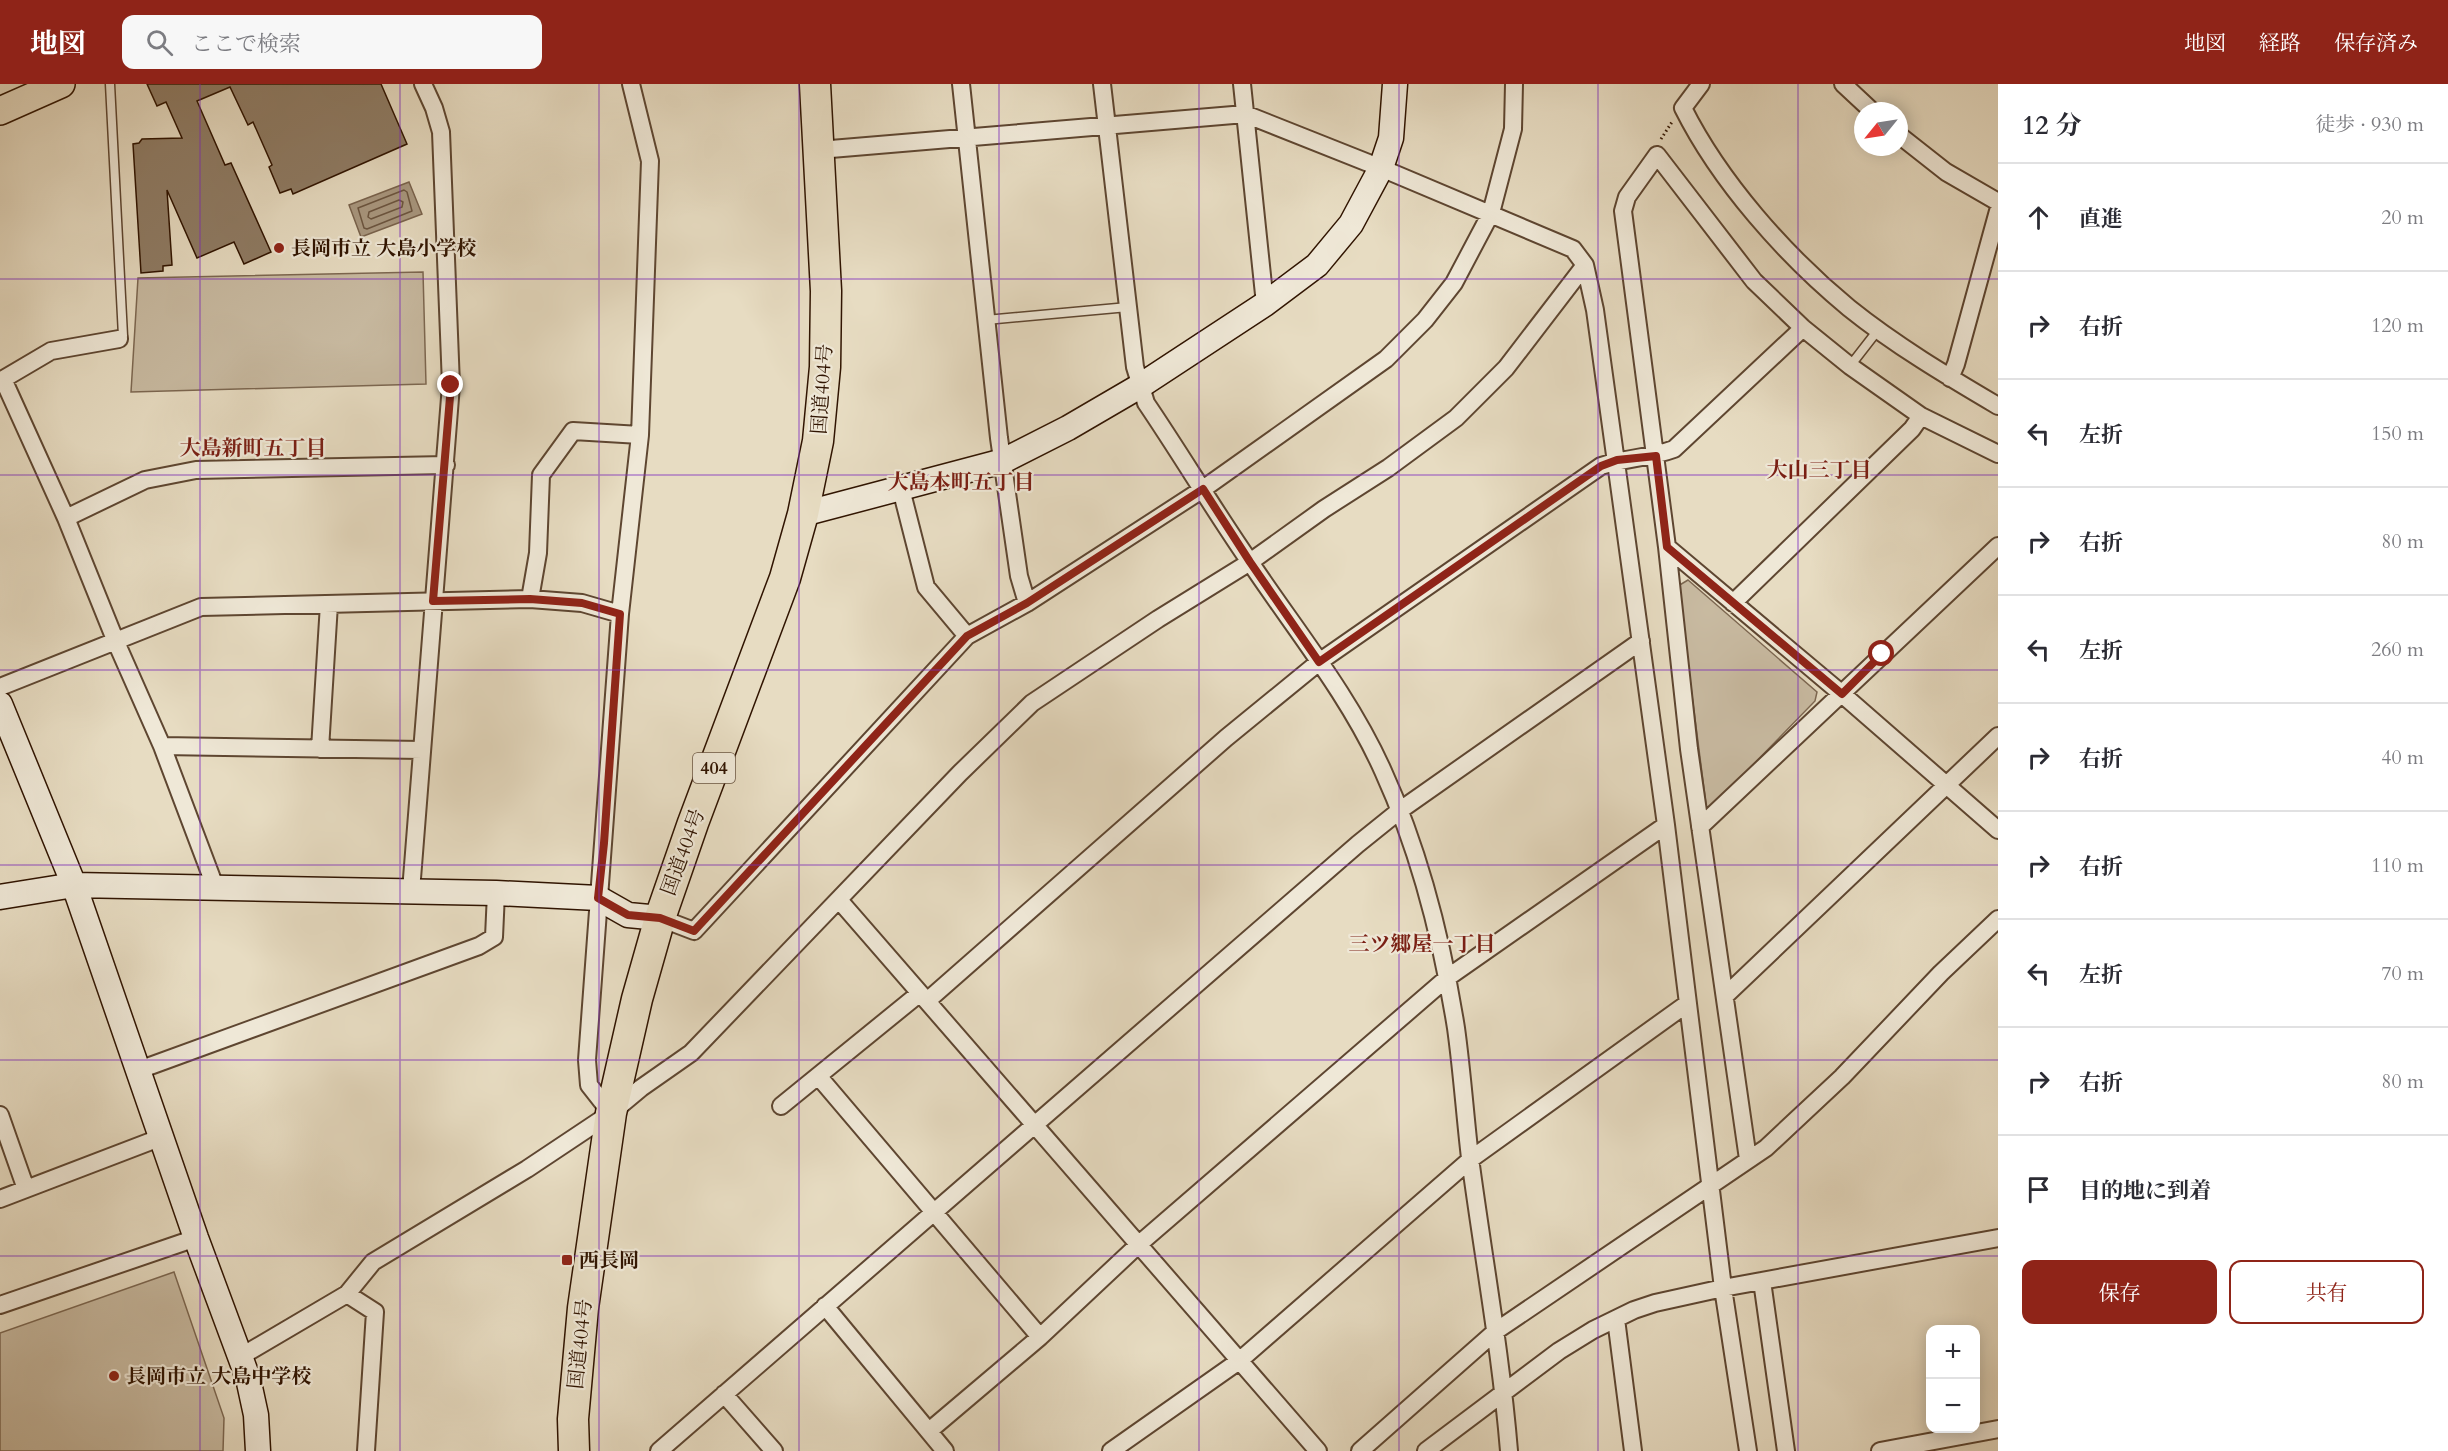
<!DOCTYPE html>
<html lang="ja">
<meta charset="utf-8">
<style>
:root{--surface:#fff;--page:#f7f7f7;--text:#2b2b33;--muted:#7c7c81;--line:#e1e1e2;--accent:#8f2418}
body{margin:0;font-family:Cardo,"Noto Serif JP",serif;background:var(--page);color:var(--text)}
.controls{position:absolute;right:18px;bottom:18px;display:grid;overflow:hidden;border-radius:12px;box-shadow:0 3px 15px #0003}
.controls button{width:54px;height:54px;display:grid;place-items:center;padding:0;border:0;border-bottom:2px solid var(--line);background:var(--surface);color:var(--text);font:30px sans-serif}
.compass{position:absolute;left:1854px;top:18px;width:54px;height:54px;border-radius:50%;background:var(--surface);box-shadow:0 3px 15px #0003;rotate:240deg}
.stop{position:absolute;width:18px;height:18px;margin:-14px;border:4px solid #8f2418;border-radius:50%;background:#fff}
.stop.end{background:#8f2418;border-color:#fff;box-shadow:0 2px 6px #0008}
.list{margin:0;padding:0;list-style:none}
h2{display:flex;justify-content:space-between;align-items:center;height:78px;margin:0;padding:0 24px;font-size:26px}
h2 small{font-size:20px;font-weight:400;color:var(--muted)}
.list li{display:grid;grid-template-columns:39px 1fr auto;gap:18px;align-items:center;box-sizing:border-box;height:108px;padding:0 24px;border-top:2px solid var(--line)}
.list b{display:block;font-size:22px;white-space:nowrap}
.list em{font-size:20px;font-style:normal;color:var(--muted)}
.actions{display:flex;gap:12px;padding:18px 24px}
.actions a{flex:1;padding:14px 0;border:2px solid var(--accent);border-radius:12px;text-align:center;font-size:21px;color:var(--accent)}
.actions .main{background:var(--accent);color:#fff}
.icon{flex:none;width:33px;height:33px;fill:none;stroke:currentColor;stroke-width:2;stroke-linecap:round;stroke-linejoin:round}
.map{position:relative;flex:none;width:1998px;height:1367px;overflow:hidden}
header{display:flex;align-items:center;gap:36px;box-sizing:border-box;height:84px;padding:0 30px;background:var(--accent);color:#fff}
header strong{font-size:28px}
nav{display:flex;gap:33px;margin-inline-start:auto;font-size:21px}
.search{width:420px;height:54px;background:var(--page);display:flex;align-items:center;gap:15px;box-sizing:border-box;padding:0 21px;border-radius:12px;color:var(--muted);font-size:22px}
main{display:flex}
aside{flex:1;background:var(--surface)}
.map>svg:first-child{display:block}
.green{fill:#c8baa1;stroke:#7c6751;stroke-width:1.5}
.water{fill:#a99880;stroke:#79634d;stroke-width:1.5}
.lines{fill:none;stroke-linecap:round;stroke-linejoin:round}
.shore{stroke:#6c5640;stroke-width:1.5}
.building{fill:#8f7c65;stroke:#301401;stroke-width:1.5}
.lane-casing{stroke:#5e4631;stroke-width:11}
.street-casing{stroke:#5e4631;stroke-width:20}
.secondary-casing{stroke:#301401;stroke-width:27}
.primary-casing{stroke:#301401;stroke-width:30}
.highway-casing{stroke:#301401;stroke-width:33}
.path{stroke:#301401;stroke-width:3;stroke-dasharray:1.5 3;stroke-linecap:butt}
.lane{stroke:#efe8d7;stroke-width:8}
.street{stroke:#efe8d7;stroke-width:16}
.secondary{stroke:#efe8d7;stroke-width:24}
.primary{stroke:#e7dcc2;stroke-width:27}
.highway{stroke:#e7dcc2;stroke-width:30}
.route{stroke:#8f2418;stroke-width:8}
.grid{fill:none;stroke:#7b2cbf;stroke-width:1.5;stroke-opacity:0.55}
.poi-dot{fill:#8f2418;stroke:#efe8d7;stroke-width:2}
.labels{text-anchor:middle;dominant-baseline:central;stroke-width:4.5;stroke-linejoin:round;paint-order:stroke}
.shield{fill:#efe8d7;stroke:#695441;stroke-width:1.5}
.shield-label{font-size:18px;font-weight:bold;fill:#301401}
.poi-label{font-size:20px;font-weight:bold;fill:#301401;stroke:#efe8d7;text-anchor:start}
.street-label{font-size:20px;fill:#301401;stroke:#efe8d7}
.neighbourhood-label{font-size:21px;font-weight:bold;fill:#7a1f14;stroke:#efe8d7}
</style>
<header>
<strong>地図</strong>
<div class="search"><svg class="icon" aria-label="search" viewBox="0 0 24 24"><circle cx="10" cy="10" r="6"/><path d="M15 15l6 6"/></svg>ここで検索</div>
<nav><a>地図</a><a>経路</a><a>保存済み</a></nav>
</header>
<main>
<div class="map">
<svg width="1998" height="1367" viewBox="0 0 1998 1367">
<rect width="100%" height="100%" fill="#e7dcc2"/>
<filter id="stains"><feTurbulence type="fractalNoise" baseFrequency=".00333" numOctaves="4"/><feColorMatrix values="0 0 0 0 .2 0 0 0 0 .09 0 0 0 0 .02 0 0 0 .5 -.17"/></filter>
<radialGradient id="worn" r=".72"><stop offset=".6" stop-color="#630" stop-opacity="0"/><stop offset="1" stop-color="#630" stop-opacity=".3"/></radialGradient>
<path class="green" d="M423 188 426 300 131 308 138 194Z
M1688 496 1817 608 1815 617 1707 728 1678 502Z
M174 1188 224 1334 223 1367H0V1249Z"/>
<path class="water" d="M409 98 422 130 361 153 349 121Z"/>
<g class="lines">
<path class="shore" d="M404 106 407 108 412 127 367 145 364 144 358 124Z
M399 116 403 118 402 123 371 135 368 133 369 128Z"/>
</g>
<path class="building" d="M147 0H381L407 60 293 110 291 105 280 109 269 83 272 81 253 38 248 41 230 3 197 17 225 81 231 79 271 168 244 180 234 158 197 174 167 106 172 181 163 182V187L141 189 133 60 139 59 142 55 182 54 166 18 157 22Z"/>
<g class="lines">
<g class="lane-casing">
<path id="lane" d="M110 0 123 252 119 255
M986 236 1128 223
M1850 282 1878 246"/>
</g>
<g class="street-casing">
<path id="street" d="M961 0 999 354 1019 492 1027 519
M1102 0 1135 283 1146 319C1182 372 1215 428 1252 481 1297 548 1350 613 1383 687 1420 768 1442 856 1456 944 1462 987 1465 1031 1470 1074 1483 1172 1501 1269 1509 1367
M1242 0 1265 220
M1701 0 1683 24C1720 98 1785 171 1849 224 1895 261 1947 292 1998 322
M1843 0 1872 27
M1899 51 1946 88 1998 118
M819 66 1245 30 1381 84 1573 165 1585 181 1595 226 1666 741 1723 1204 1748 1367
M1950 294 1956 280 1998 127
M3 295 66 434 116 558 162 662 216 805
M0 297 51 267 119 255
M1998 370 1921 332 1850 282 1803 244 1754 197 1657 71 1627 113 1623 127 1667 463 1842 610 1998 746
M901 405 926 503 967 552
M66 434 145 396 196 386 446 381
M1667 463 1689 665 1748 1075
M530 515 538 469 541 391 573 347 640 351
M1733 519 1912 345 1921 332
M0 603 201 523 530 515 582 519 620 530
M162 662 422 666
M320 665 329 520
M1700 743 1998 462
M411 807 451 301 441 48 434 24 423 0
M839 816 1318 1367
M660 834 694 847 967 552 1027 519 1203 405 1386 275 1425 236 1454 199 1491 129 1513 45 1514 0
M1725 912 1998 652
M927 917 1226 654 1319 578 1601 382C1625 374 1650 374 1674 365L1803 244
M139 986 479 862 494 853 496 809
M819 993 1040 1253
M781 1022 920 909
M611 1029 589 1001 587 976 620 530 640 351 650 77 631 0
M0 1031 26 1105
M0 1115 162 1053
M1762 1197 1786 1367
M347 1210 375 1228 366 1367
M0 1221 196 1154
M825 1222 945 1367
M1616 1235 1633 1367
M240 1273 347 1210 373 1178 527 1085 611 1029 641 1004 691 969 960 689 1032 619 1158 535 1250 478 1324 425 1388 384 1456 334 1506 284 1585 181
M724 1310 774 1367
M929 1347 1040 1253 1138 1161 1447 894 1666 741
M659 1367 1358 760 1399 727 1641 557
M1111 1367 1239 1277 1471 1075 1688 919
M1360 1367 1496 1247 1766 1064 1842 993 1941 889 1998 835
M1426 1367 1559 1267 1593 1246 1634 1226 1655 1219 1723 1204 1998 1154
M1880 1367 1998 1345"/>
</g>
<g class="secondary-casing">
<path id="secondary" d="M803 430 1003 377 1068 344 1140 302 1265 220 1317 181 1351 140 1381 84 1391 54 1395 0
M0 620 74 801 196 1154 248 1294 256 1331 258 1367
M0 813 74 801 496 809 598 814 628 831 660 834"/>
</g>
<g class="primary-casing">
<path id="primary" d="M0 27 61 0"/>
</g>
<g class="highway-casing">
<path id="highway" d="M574 1367 573 1335 583 1224 611 1029 637 915 660 834 693 739 785 494 803 430 818 357 825 283 826 207 815 0"/>
</g>
<path class="path" d="M1661 55 1672 38"/>
<use href="#lane" class="lane"/>
<use href="#street" class="street"/>
<use href="#secondary" class="secondary"/>
<use href="#primary" class="primary"/>
<use href="#highway" class="highway"/>
</g>
<g class="lines">
<path class="route" d="M451 301 433 517 530 515 582 519 620 530 604 759 598 814 628 831 660 834 694 847 967 552 1027 519 1203 405 1250 478 1319 578 1601 382 1617 376 1656 372 1667 463 1842 610 1882 570"/>
</g>
<path class="grid" d="M200 0V1367M400 0V1367M599 0V1367M799 0V1367M999 0V1367M1199 0V1367M1399 0V1367M1598 0V1367M1798 0V1367M0 195H1998M0 391H1998M0 586H1998M0 781H1998M0 976H1998M0 1172H1998"/>
<g class="poi-dot">
<circle cx="279" cy="164" r="6"/>
<rect x="561" y="1170" width="12" height="12" rx="3"/>
<circle cx="114" cy="1292" r="6"/>
</g>
<g class="labels">
<rect class="shield" x="693" y="669" width="42" height="30" rx="4.5"/>
<g class="shield-label">
<text x="714" y="684">404</text>
</g>
<g class="poi-label">
<text x="291" y="164">長岡市立 大島小学校</text>
<text x="579" y="1176">西長岡</text>
<text x="126" y="1292">長岡市立 大島中学校</text>
</g>
<g class="street-label">
<text transform="translate(822 305) rotate(-86)">国道404号</text>
<text transform="translate(683 768) rotate(-70)">国道404号</text>
<text transform="translate(580 1260) rotate(-84)">国道404号</text>
</g>
<g class="neighbourhood-label">
<text x="253" y="364">大島新町五丁目</text>
<text x="1819" y="386">大山三丁目</text>
<text x="961" y="398">大島本町五丁目</text>
<text x="1422" y="860">三ツ郷屋一丁目</text>
</g>
</g>
<rect width="100%" height="100%" filter="url(#stains)"/>
<rect width="100%" height="100%" fill="url(#worn)"/>
</svg>
<div class="controls">
<button>+</button>
<button>−</button>
</div>
<svg class="compass" viewBox="-18 -18 36 36"><path d="M0-13l5 13h-10z" fill="#e53935"/><path d="M0 13l5-13h-10z" fill="#7c7c81"/></svg>
<div class="stop" style="left:1882px;top:570px"></div>
<div class="stop end" style="left:451px;top:301px"></div>
</div>
<aside>
<h2>12 分<small>徒歩 · 930 m</small></h2>
<ul class="list">
<li><svg class="icon" aria-label="ahead" viewBox="0 0 24 24"><path d="M12 20V5M6 11l6-6 6 6"/></svg><div><b>直進</b></div><em>20 m</em></li>
<li><svg class="icon" aria-label="right" viewBox="0 0 24 24"><path d="M7 20v-9h11M14 6l5 5-5 5"/></svg><div><b>右折</b></div><em>120 m</em></li>
<li><svg class="icon" aria-label="left" viewBox="0 0 24 24"><path d="M17 20v-9H6M10 6l-5 5 5 5"/></svg><div><b>左折</b></div><em>150 m</em></li>
<li><svg class="icon" aria-label="right" viewBox="0 0 24 24"><path d="M7 20v-9h11M14 6l5 5-5 5"/></svg><div><b>右折</b></div><em>80 m</em></li>
<li><svg class="icon" aria-label="left" viewBox="0 0 24 24"><path d="M17 20v-9H6M10 6l-5 5 5 5"/></svg><div><b>左折</b></div><em>260 m</em></li>
<li><svg class="icon" aria-label="right" viewBox="0 0 24 24"><path d="M7 20v-9h11M14 6l5 5-5 5"/></svg><div><b>右折</b></div><em>40 m</em></li>
<li><svg class="icon" aria-label="right" viewBox="0 0 24 24"><path d="M7 20v-9h11M14 6l5 5-5 5"/></svg><div><b>右折</b></div><em>110 m</em></li>
<li><svg class="icon" aria-label="left" viewBox="0 0 24 24"><path d="M17 20v-9H6M10 6l-5 5 5 5"/></svg><div><b>左折</b></div><em>70 m</em></li>
<li><svg class="icon" aria-label="right" viewBox="0 0 24 24"><path d="M7 20v-9h11M14 6l5 5-5 5"/></svg><div><b>右折</b></div><em>80 m</em></li>
<li><svg class="icon" aria-label="arrive" viewBox="0 0 24 24"><path d="M6 21V4h12l-3 4 3 4H6"/></svg><div><b>目的地に到着</b></div></li>
</ul>
<div class="actions"><a class="main">保存</a><a>共有</a></div>
</aside>
</main>
